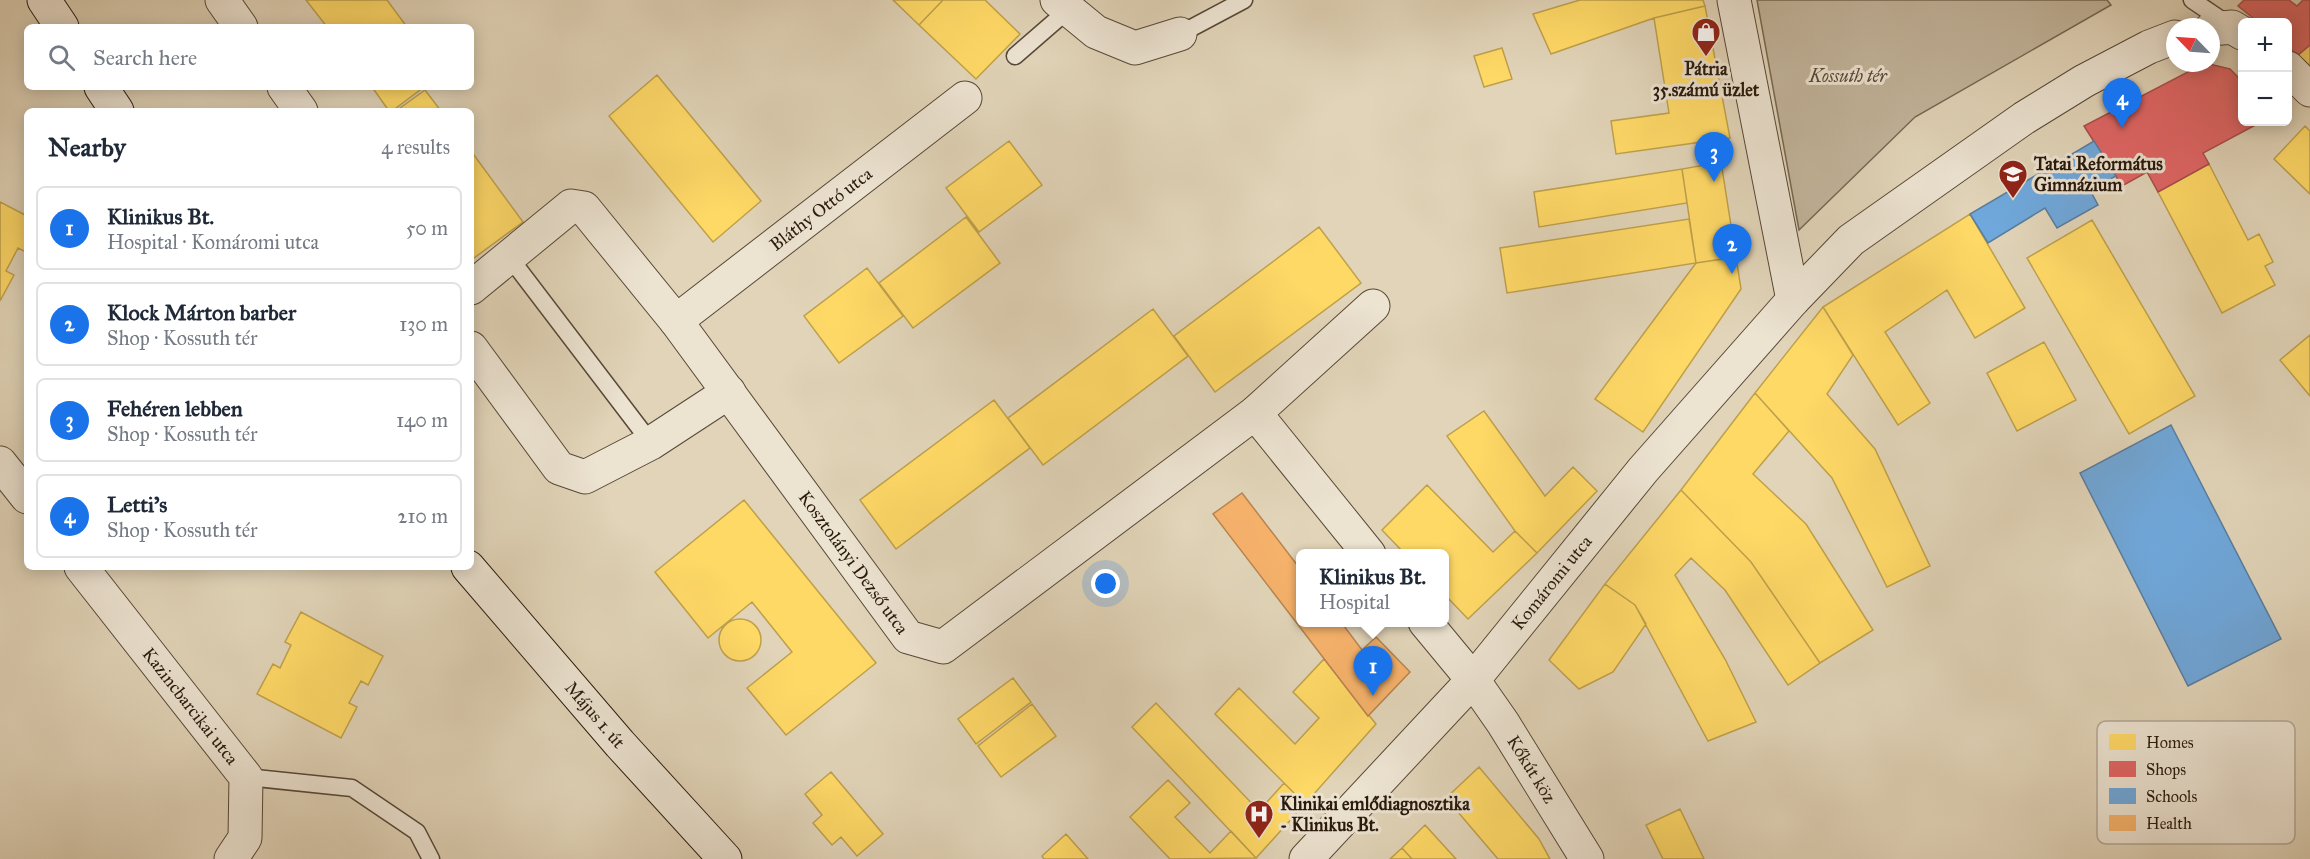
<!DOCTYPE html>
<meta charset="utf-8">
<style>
:root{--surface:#fff;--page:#f6f6f7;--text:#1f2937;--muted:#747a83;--line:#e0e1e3;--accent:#1a73e8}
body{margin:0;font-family:"IM FELL Great Primer",serif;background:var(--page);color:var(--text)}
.controls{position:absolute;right:18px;top:18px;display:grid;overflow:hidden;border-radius:9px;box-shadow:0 3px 15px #0003}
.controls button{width:54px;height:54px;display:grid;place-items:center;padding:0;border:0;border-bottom:2px solid var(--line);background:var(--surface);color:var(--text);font:30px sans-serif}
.compass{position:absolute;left:2166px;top:18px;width:54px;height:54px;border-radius:50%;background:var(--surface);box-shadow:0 3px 15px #0003;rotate:295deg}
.you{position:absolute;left:1106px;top:584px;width:21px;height:21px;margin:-15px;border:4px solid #fff;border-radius:50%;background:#1a73e8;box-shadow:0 0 0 9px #1a73e833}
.badge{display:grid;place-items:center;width:39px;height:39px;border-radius:50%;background:var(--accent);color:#fff;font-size:20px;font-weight:700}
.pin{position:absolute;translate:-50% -50px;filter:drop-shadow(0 2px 3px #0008)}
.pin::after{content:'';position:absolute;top:32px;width:21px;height:18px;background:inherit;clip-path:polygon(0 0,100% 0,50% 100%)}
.popup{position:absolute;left:1296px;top:549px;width:153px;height:78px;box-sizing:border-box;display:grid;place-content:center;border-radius:9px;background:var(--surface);filter:drop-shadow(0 2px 4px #0005);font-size:20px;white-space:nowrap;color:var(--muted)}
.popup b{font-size:22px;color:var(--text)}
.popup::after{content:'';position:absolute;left:50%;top:100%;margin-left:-12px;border:12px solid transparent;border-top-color:var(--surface)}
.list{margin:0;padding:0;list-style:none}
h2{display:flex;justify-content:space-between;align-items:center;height:78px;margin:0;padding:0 24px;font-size:26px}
h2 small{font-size:20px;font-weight:400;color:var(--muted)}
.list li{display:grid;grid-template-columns:39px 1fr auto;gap:18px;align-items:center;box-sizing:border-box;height:84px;margin:0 12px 12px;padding:0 12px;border:2px solid var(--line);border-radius:9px}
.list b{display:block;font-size:22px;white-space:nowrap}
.list p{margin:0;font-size:20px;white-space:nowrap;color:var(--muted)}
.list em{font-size:20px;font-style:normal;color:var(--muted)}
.icon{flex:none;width:33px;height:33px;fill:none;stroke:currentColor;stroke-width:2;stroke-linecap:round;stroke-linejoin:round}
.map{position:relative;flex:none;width:2310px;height:859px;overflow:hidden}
.search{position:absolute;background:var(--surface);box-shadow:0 3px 15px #0003;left:24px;top:24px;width:450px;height:66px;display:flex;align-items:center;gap:15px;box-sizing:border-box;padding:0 21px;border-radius:9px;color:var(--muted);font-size:22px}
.panel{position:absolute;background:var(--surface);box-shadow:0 3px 15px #0003;left:24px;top:108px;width:450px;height:462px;border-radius:9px}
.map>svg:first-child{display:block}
.green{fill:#c2b49b;stroke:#766754;stroke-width:1.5}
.homes{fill:#ffd966;stroke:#bfa04b;stroke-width:1.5}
.shops{fill:#e06666;stroke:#a94f4b;stroke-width:1.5}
.schools{fill:#6fa8dc;stroke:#5a7d9e;stroke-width:1.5}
.health{fill:#f6b26b;stroke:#b8844f;stroke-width:1.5}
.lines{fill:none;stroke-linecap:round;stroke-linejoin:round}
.service-casing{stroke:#574838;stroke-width:19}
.minor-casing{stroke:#574838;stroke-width:35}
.secondary-casing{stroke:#291a0d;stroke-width:35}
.service{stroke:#ece3d1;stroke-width:16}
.minor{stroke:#ece3d1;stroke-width:33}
.secondary{stroke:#ece3d1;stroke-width:33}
.labels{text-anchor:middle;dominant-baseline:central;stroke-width:6;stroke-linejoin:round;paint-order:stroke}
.poi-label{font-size:18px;font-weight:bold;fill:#291a0d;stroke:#ece3d1;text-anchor:start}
.park-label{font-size:18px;font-style:italic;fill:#574838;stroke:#ece3d1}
.street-label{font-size:18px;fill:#291a0d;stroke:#ece3d1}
.key{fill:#ece3d1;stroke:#b2a796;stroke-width:1.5}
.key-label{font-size:16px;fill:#291a0d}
</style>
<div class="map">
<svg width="2310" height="859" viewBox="0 0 2310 859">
<rect width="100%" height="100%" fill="#e1d4b8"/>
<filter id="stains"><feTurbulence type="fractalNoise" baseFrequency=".00333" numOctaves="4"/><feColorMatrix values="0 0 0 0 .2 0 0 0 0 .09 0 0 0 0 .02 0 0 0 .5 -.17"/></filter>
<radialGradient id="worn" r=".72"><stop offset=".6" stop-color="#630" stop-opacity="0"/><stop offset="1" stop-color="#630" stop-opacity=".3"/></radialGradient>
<path class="green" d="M1757 0H2107L2111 5 1915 117 1799 230Z"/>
<path class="homes" d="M306 0H387L407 27H327Z
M893 0H943L919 25Z
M943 0H985L1020 34 976 79 919 25Z
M1580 0H1703L1705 6 1654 18 1551 54 1533 14Z
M1705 6 1730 138 1616 154 1611 121 1669 113 1654 18Z
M2310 45V66L2298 55Z
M1502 48 1512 79 1484 87 1474 56Z
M657 75 761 201 713 242 609 116Z
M372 87H424L392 111H389Z
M425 90 441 111H396Z
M2305 126 2310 131V194L2274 159Z
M1009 141 1042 185 979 232 946 188Z
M471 151 523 222 474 258 471 254Z
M1721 162 1736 257 1696 263 1682 169Z
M2209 164 2248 240 2259 234 2273 262 2265 266 2275 285 2222 313 2158 192Z
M1682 169 1687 203 1539 227 1534 192Z
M0 202 27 216V249L26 252 18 248 6 271 14 275 0 301Z
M1970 214 2025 308 1975 338 1947 290 1885 332 1930 403 1898 425 1823 307Z
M966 217 1000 263 913 328 879 283Z
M1689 219 1696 263 1507 293 1500 248Z
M2092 220 2195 396 2129 434 2027 258Z
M1319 227 1361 283 1215 392 1174 336Z
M1736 257 1741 289 1643 432 1595 399 1696 263Z
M867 268 903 316 839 363 804 316Z
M1823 307 1853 355 1827 394 1875 449 1930 566 1887 587 1832 478 1755 393Z
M1153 309 1188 356 1043 465 1008 418Z
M2310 335V396L2280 360Z
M2044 342 2076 400 2017 431 1987 373Z
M1755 393 1789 431 1753 474 1806 524 1873 630 1820 663 1751 562 1681 490Z
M994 400 1030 448 896 549 860 500Z
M1484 411 1545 496 1573 467 1597 491 1537 553 1515 531 1447 436Z
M1427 485 1493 552 1515 531 1537 553 1468 619 1445 595V554H1405L1382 530Z
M1681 490 1751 562 1820 663 1788 685 1725 590 1691 558 1675 575 1725 659 1756 722 1708 741 1635 605 1605 584Z
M744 500 876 663 786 735 747 688 792 652 752 602 708 638 655 572Z
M1605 584 1635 605 1646 624 1613 672 1579 689 1549 660Z
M301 612 383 656 368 685 361 681 349 703 357 707 341 738 257 694 273 664 280 668 291 645 285 642Z
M719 640a21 21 0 1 1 42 0a21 21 0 1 1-42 0Z
M1324 659 1376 724 1305 804 1215 714 1239 688 1295 744 1319 718 1293 692Z
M1013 678 1031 702 976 744 958 719Z
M1156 703 1259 811 1284 783 1305 804 1256 858 1132 727Z
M1032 704 1056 736 1001 777 978 746Z
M1479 767 1539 839 1550 859H1498L1446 798Z
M831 772 883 834 857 856 841 837 832 845 813 823 822 815 805 794Z
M1168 780 1190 803 1175 817 1210 853 1231 831 1256 858 1170 859 1130 817Z
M1680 809 1704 859H1663L1646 825Z
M1425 825 1456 859H1412L1402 848Z
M1066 834 1088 859H1044L1042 856Z
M1402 848 1412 859H1390Z"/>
<path class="shops" d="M2244 0H2289L2297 6 2303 0H2310V45L2298 55 2288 47V22H2258L2238 6Z
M2205 63 2230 69 2242 81V122H2261L2203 153 2209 164 2158 192 2147 172 2122 186 2084 126Z"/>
<path class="schools" d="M2094 141 2116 176 2090 190 2098 205 2057 228 2045 208 1988 243 1970 214Z
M2171 425 2281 639 2188 686 2080 473Z"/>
<path class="health" d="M1242 493 1301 570V622H1341L1362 650 1376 637 1410 672 1368 716 1213 514Z"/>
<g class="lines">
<g class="service-casing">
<path id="service" d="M2192 0 2229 25
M1180 34 1244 0
M1015 56 1068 10
M510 258 651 443
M246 777 352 788 417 832 431 859"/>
</g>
<g class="minor-casing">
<g id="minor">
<path d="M222 0 241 27"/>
<path d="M1057 0 1096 32 1135 48 1180 34"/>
<path d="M1734 0 1793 300"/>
<path d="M2211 29 2232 27 2242 33"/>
<path d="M2288 68 2310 90"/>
<path d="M284 87 301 111"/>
<path id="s1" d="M471 288 571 206 584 208 676 321 908 637 943 647 1255 413 1373 306"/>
<path id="s2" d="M676 321 965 98"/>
<path d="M471 348 559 468 585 477 651 443 729 392"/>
<path d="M1255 413 1369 554"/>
<path d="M0 463 27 497"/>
<path id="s3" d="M81 567 246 777 245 838 231 859"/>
<path id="s4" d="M1425 622 1473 680 1503 723 1587 859"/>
<path id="s5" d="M1306 859 1473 680 1643 470 1793 300 1851 240 2024 118 2084 81 2149 47 2175 37"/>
</g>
</g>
<g class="secondary-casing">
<g id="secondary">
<path d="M44 0 62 27"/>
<path d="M101 87 117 111"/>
<path id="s6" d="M468 567 620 744 725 859"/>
</g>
</g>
<use href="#service" class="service"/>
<use href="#minor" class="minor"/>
<use href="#secondary" class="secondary"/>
</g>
<defs>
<g id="shop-pin" transform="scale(1.5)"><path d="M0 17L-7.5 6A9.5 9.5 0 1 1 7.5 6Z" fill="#8f2418" stroke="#ece3d1"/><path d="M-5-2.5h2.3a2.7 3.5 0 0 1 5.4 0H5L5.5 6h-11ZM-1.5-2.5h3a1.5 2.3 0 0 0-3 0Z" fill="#fff"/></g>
<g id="school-pin" transform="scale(1.5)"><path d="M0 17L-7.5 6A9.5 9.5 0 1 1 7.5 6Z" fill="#8f2418" stroke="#ece3d1"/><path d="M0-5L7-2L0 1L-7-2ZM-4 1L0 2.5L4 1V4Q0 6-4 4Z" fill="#fff"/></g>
<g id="hospital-pin" transform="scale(1.5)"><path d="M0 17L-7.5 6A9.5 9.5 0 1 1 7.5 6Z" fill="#8f2418" stroke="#ece3d1"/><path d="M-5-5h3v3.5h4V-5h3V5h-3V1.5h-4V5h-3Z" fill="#fff"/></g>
</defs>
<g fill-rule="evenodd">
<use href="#shop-pin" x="1706" y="32"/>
<use href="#school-pin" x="2013" y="174"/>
<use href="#hospital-pin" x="1259" y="814"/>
</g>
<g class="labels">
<g class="poi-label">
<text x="1706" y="69" text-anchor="middle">Pátria<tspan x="1706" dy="21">35.számú üzlet</tspan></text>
<text x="2034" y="164">Tatai Református<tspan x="2034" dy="21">Gimnázium</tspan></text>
<text x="1280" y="804">Klinikai emlődiagnosztika<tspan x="1280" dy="21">- Klinikus Bt.</tspan></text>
</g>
<g class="park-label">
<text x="1848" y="76">Kossuth tér</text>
</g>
<g class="street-label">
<text stroke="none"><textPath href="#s2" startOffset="183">Bláthy Ottó utca</textPath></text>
<text stroke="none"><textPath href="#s1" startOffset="588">Kosztolányi Dezső utca</textPath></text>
<text stroke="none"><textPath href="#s5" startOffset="370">Komáromi utca</textPath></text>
<text stroke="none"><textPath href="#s3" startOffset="177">Kazincbarcikai utca</textPath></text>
<text stroke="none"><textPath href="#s6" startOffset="195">Május 1. út</textPath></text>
<text stroke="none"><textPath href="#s4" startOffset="182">Kőkút köz</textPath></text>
</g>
</g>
<rect x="2097" y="721" width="198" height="123" rx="9" class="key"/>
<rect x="2109" y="734" width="27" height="16" fill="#ffd966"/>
<rect x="2109" y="761" width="27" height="16" fill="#e06666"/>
<rect x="2109" y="788" width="27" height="16" fill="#6fa8dc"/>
<rect x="2109" y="815" width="27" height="16" fill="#f6b26b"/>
<g class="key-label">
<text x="2146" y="748">Homes</text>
<text x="2146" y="775">Shops</text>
<text x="2146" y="802">Schools</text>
<text x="2146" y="829">Health</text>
</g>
<rect width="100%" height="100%" filter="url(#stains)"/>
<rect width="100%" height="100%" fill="url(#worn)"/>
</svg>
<div class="controls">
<button>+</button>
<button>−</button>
</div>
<svg class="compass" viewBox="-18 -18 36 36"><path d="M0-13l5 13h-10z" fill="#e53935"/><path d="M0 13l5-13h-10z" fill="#747a83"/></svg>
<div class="you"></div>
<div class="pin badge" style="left:1373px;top:696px">1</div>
<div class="popup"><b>Klinikus Bt.</b>Hospital</div>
<div class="pin badge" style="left:1732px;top:274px">2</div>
<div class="pin badge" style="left:1714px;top:182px">3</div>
<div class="pin badge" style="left:2122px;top:128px">4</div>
<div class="search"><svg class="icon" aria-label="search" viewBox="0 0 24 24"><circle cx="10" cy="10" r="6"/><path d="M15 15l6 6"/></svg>Search here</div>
<section class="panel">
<h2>Nearby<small>4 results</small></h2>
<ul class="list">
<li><span class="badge">1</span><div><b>Klinikus Bt.</b><p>Hospital · Komáromi utca</p></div><em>50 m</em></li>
<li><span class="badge">2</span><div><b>Klock Márton barber</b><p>Shop · Kossuth tér</p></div><em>130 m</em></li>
<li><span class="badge">3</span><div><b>Fehéren lebben</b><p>Shop · Kossuth tér</p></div><em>140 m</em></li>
<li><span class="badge">4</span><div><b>Letti's</b><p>Shop · Kossuth tér</p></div><em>210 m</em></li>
</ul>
</section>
</div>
